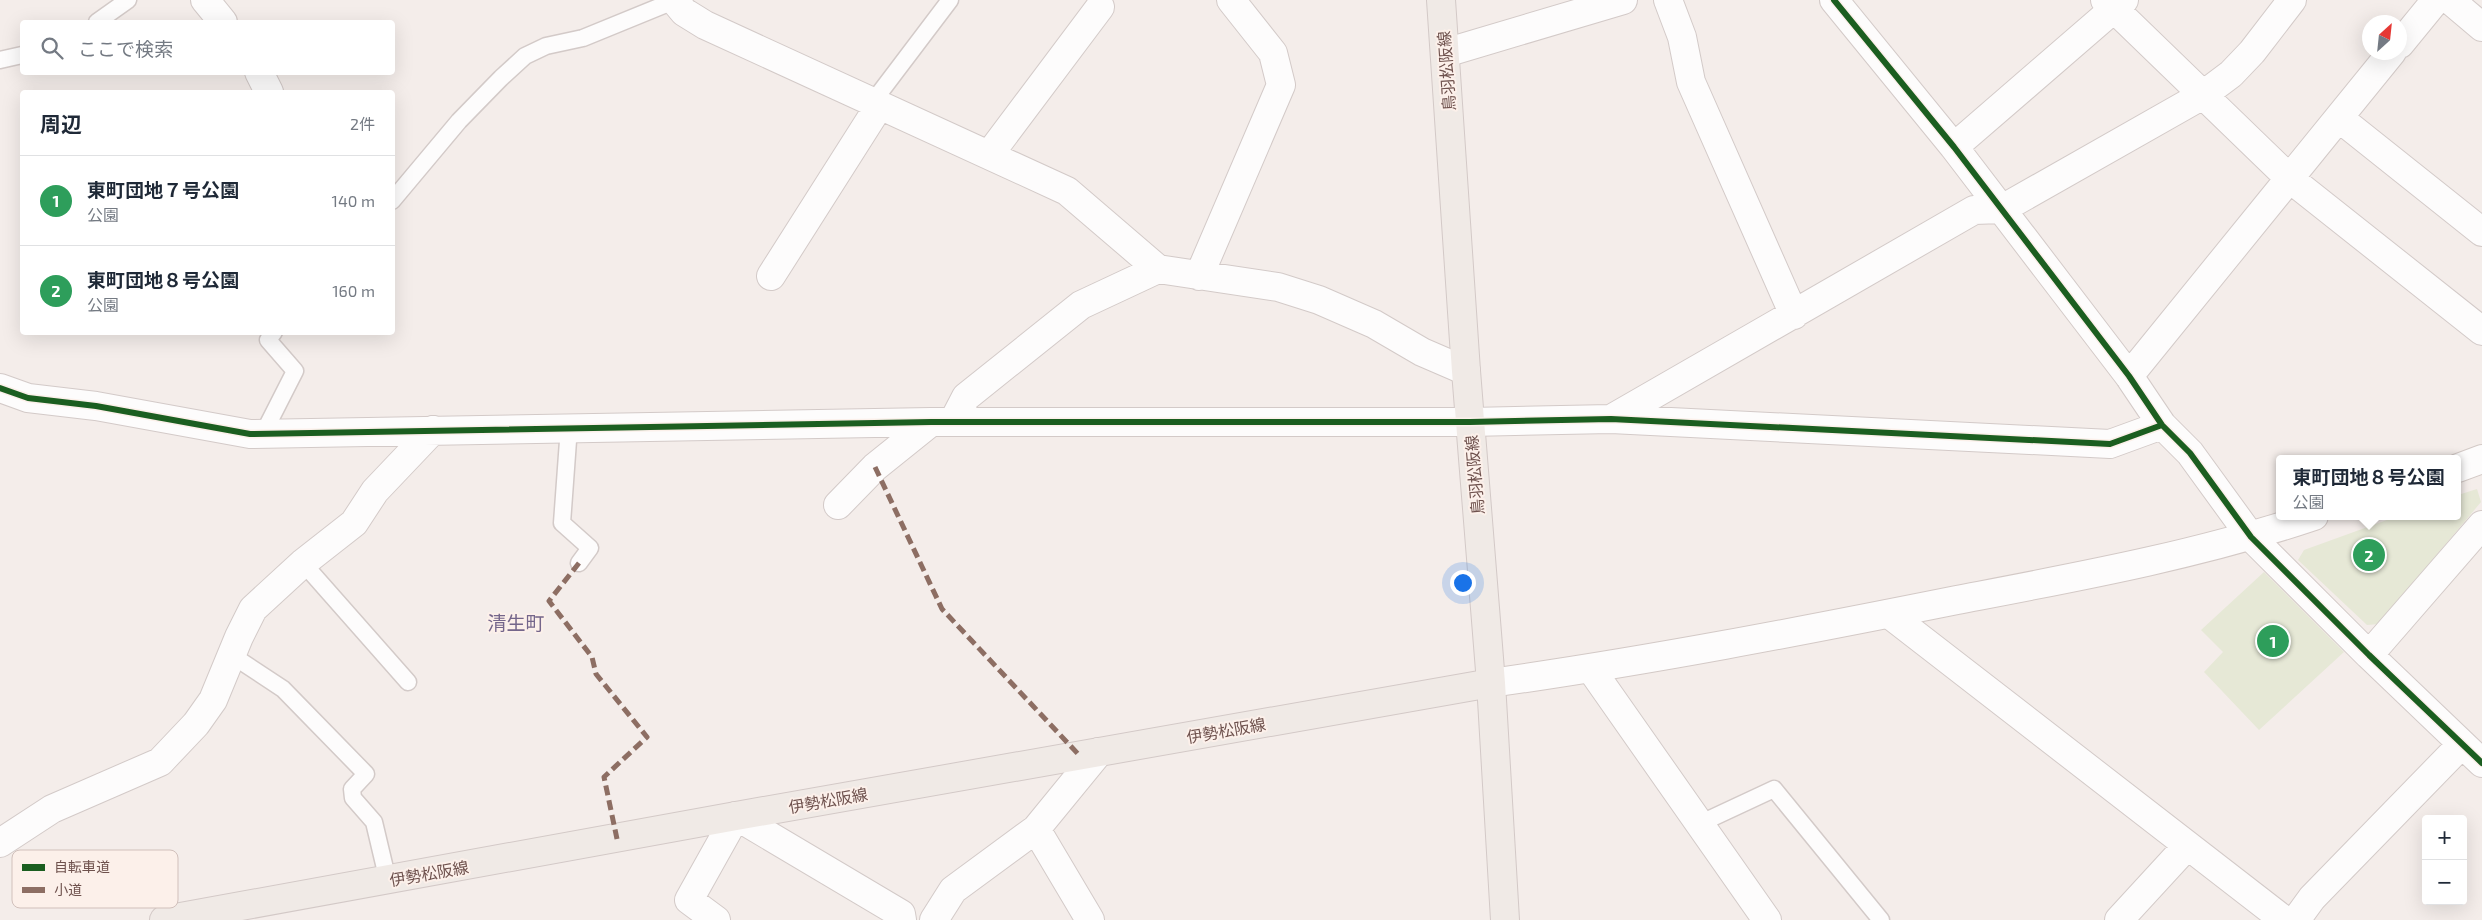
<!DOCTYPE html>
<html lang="ja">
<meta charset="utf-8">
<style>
:root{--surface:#fff;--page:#f6f6f7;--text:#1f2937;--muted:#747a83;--line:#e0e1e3;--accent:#9d8884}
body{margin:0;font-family:"Exo 2","Noto Sans JP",sans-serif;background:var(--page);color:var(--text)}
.controls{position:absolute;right:15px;bottom:15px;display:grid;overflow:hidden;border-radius:5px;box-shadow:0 5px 20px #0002}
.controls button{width:45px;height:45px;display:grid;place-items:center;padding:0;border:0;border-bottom:1px solid var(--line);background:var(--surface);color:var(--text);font:25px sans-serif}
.compass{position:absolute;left:2362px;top:15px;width:45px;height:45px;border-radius:50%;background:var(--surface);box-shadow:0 5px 20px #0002;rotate:27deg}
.you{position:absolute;left:1462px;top:582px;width:18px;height:18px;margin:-12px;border:4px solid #fff;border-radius:50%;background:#1a73e8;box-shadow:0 0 0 8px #1a73e833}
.badge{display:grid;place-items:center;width:32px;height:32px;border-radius:50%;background:var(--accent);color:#fff;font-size:16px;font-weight:700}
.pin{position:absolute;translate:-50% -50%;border:2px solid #fff;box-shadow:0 1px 5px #0006}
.popup{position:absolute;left:2276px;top:455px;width:185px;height:65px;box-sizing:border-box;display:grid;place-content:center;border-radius:5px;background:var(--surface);filter:drop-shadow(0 1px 4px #0005);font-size:16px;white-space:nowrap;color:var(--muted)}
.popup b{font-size:19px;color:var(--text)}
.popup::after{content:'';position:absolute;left:50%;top:100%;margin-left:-10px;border:10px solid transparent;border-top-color:var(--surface)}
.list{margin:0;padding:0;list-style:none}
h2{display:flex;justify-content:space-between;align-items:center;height:65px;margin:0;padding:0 20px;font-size:21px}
h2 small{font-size:16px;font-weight:400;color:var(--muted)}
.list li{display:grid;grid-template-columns:32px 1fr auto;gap:15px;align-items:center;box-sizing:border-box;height:90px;padding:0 20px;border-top:1px solid var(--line)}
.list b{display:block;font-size:19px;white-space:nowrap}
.list p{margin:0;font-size:16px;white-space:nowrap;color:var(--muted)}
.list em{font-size:16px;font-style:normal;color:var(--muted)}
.icon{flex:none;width:28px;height:28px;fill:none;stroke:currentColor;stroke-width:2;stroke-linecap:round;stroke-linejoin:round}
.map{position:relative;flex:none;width:2482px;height:920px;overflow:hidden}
.search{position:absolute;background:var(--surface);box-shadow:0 5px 20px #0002;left:20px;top:20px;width:375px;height:55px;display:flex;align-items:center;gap:12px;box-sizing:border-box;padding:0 18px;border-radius:5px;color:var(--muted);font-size:19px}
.panel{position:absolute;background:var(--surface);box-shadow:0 5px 20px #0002;left:20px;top:90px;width:375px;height:245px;border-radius:5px}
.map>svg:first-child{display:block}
.green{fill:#e6e8d6}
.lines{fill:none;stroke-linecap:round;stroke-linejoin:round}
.lane-casing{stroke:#d3cac8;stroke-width:19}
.street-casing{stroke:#d3cac8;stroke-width:30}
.secondary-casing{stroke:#d3c9c6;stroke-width:30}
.primary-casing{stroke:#d3c9c7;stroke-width:30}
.lane{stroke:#fdfcfc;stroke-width:16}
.street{stroke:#fdfcfc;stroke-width:28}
.secondary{stroke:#fdfcfc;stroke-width:28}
.primary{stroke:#f0eae6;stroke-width:28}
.quiet{stroke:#8d6e63;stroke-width:5;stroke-dasharray:10 5;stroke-linecap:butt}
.cycleway-casing{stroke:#fcf0ea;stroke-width:9}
.cycleway{stroke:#1b5e20;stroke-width:6}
.labels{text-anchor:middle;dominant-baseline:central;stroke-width:4;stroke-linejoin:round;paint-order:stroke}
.street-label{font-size:16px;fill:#6e514d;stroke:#fcf0ea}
.quarter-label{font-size:19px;fill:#74668b;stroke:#fcf0ea}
.key{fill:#fcf0ea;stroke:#d1c0bb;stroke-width:1}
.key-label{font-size:14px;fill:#6e514d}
</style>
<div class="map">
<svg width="2482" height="920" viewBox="0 0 2482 920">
<rect width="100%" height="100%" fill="#f4edea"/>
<path class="green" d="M2477 489 2481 502 2379 624 2367 625 2298 560 2304 550 2398 516H2458V495Z
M2264 572 2344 652 2259 730 2204 672 2223 652 2201 630Z"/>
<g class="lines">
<g class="lane-casing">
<path id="lane" d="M97 22 128 0
M0 60 22 55
M872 103 950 0
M392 201 459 121 501 78 525 56 546 46 583 38 676 0
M569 427 562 523 590 548 579 563
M264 432 295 371 268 340 274 332
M303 563 408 682
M233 656 283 689 366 774 352 789 353 798 374 822 388 881
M1699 824 1774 789 1881 920"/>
</g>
<g class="street-casing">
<path id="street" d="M205 0 223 22
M674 0 684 12 705 25 1067 191 1158 269 1278 287 1319 300 1374 324 1422 352 1466 371
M1668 0 1682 37 1691 82 1794 315
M1834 0 1954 147 2129 376 2162 425 2190 453 2251 537 2369 655 2482 763
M2105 0 2289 178 2482 331
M2450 0 2482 27
M2400 44 2436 0
M1445 53 1623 0
M259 72 269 92
M2339 118 2482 232
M1954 147 2124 0
M989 155 1100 7
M771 276 879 106
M1199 276 1281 85 1273 53 1231 0
M2129 376 2392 52
M0 388 28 398 96 406 250 434 931 422H1470L1611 419 2110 444 2162 425
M1611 419 1974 210 2002 209 2203 95 2231 74 2252 52 2292 0
M953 422 966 397 1081 305 1158 269
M838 505 875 467 931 422
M1889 614 2284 920
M2369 655 2482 525
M1591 669 1767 920
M0 843 52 809 160 762 196 724 213 700 239 637 253 609 303 563 354 523 375 491 433 430
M716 920 689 900 736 816 901 914 902 920
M934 920 953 890 1036 829
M1090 920 1036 829 1099 752
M2119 920 2187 846
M2296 920 2312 898 2462 744"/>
</g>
<g class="secondary-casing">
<path id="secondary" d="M2458 468 2482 459
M1491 683C1647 661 1802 631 1957 600 2077 577 2198 555 2314 516"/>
</g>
<g class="primary-casing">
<path id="primary" d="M1441 0 1466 371 1491 683 1505 920
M164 920 736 816 1491 683"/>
</g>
<use href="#lane" class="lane"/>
<use href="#street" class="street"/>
<use href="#secondary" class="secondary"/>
<use href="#primary" class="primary"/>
<path class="quiet" d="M875 467 942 609 1079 755
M579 563 549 601 592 657 596 674 647 737 604 777 617 839"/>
<g class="cycleway-casing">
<path id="cycleway" d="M1834 0 1954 147 2129 376 2162 425 2190 453 2251 537 2369 655 2482 763
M0 388 28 398 96 406 250 434 931 422H1470L1611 419 2110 444 2162 425"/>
</g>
<use href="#cycleway" class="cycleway"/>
</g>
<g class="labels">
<g class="street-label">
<text transform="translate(1446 71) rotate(-94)">鳥羽松阪線</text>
<text transform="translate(1474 475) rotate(-95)">鳥羽松阪線</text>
<text transform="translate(1226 730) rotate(-10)">伊勢松阪線</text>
<text transform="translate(828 800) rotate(-10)">伊勢松阪線</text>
<text transform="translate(429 873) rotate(-10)">伊勢松阪線</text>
</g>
<g class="quarter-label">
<text x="516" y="622">清生町</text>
</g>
</g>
<rect x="12" y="850" width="166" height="58" rx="8" class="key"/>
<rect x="22" y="864" width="23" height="7" fill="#1b5e20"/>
<rect x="22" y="887" width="23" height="6" fill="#8d6e63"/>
<g class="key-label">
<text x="54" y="872">自転車道</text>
<text x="54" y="895">小道</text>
</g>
</svg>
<div class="controls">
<button>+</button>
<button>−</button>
</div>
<svg class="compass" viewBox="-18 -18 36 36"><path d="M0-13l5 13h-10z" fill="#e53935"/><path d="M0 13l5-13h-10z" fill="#747a83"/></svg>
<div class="you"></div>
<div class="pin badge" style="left:2273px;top:641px;background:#2e9e5b">1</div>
<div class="pin badge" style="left:2369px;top:555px;background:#2e9e5b">2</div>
<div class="popup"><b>東町団地８号公園</b>公園</div>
<div class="search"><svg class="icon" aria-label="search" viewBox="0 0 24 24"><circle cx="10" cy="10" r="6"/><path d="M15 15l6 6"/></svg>ここで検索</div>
<section class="panel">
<h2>周辺<small>2件</small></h2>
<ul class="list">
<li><span class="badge" style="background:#2e9e5b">1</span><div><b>東町団地７号公園</b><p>公園</p></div><em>140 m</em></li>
<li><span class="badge" style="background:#2e9e5b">2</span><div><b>東町団地８号公園</b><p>公園</p></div><em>160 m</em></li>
</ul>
</section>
</div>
